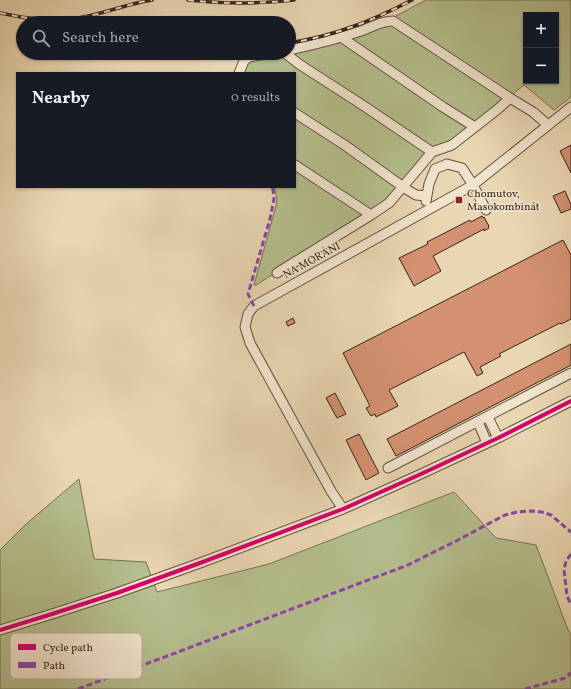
<!DOCTYPE html>
<meta charset="utf-8">
<style>
:root{--surface:#171b24;--page:#20242c;--text:#f1f3f6;--muted:#9ea1a6;--line:#363941}
body{margin:0;font-family:Vollkorn,serif;background:var(--page);color:var(--text)}
.controls{position:absolute;right:12px;top:12px;display:grid;overflow:hidden;border-radius:0px;box-shadow:0 1px 3px #0004}
.controls button{width:36px;height:36px;display:grid;place-items:center;padding:0;border:0;border-bottom:1px solid var(--line);background:var(--surface);color:var(--text);font:20px sans-serif}
.list{margin:0;padding:0;list-style:none}
h2{display:flex;justify-content:space-between;align-items:center;height:52px;margin:0;padding:0 16px;font-size:17px}
h2 small{font-size:13px;font-weight:400;color:var(--muted)}
.icon{flex:none;width:22px;height:22px;fill:none;stroke:currentColor;stroke-width:2;stroke-linecap:round;stroke-linejoin:round}
.map{position:relative;flex:none;width:571px;height:689px;overflow:hidden}
.search{position:absolute;background:var(--surface);box-shadow:0 1px 3px #0004;left:16px;top:16px;width:280px;height:44px;display:flex;align-items:center;gap:10px;box-sizing:border-box;padding:0 14px;border-radius:22px;color:var(--muted);font-size:15px}
.panel{position:absolute;background:var(--surface);box-shadow:0 1px 3px #0004;left:16px;top:72px;width:280px;height:116px;border-radius:0px}
.map>svg:first-child{display:block}
.green{fill:#b5be8d;stroke:#767254;fill-rule:evenodd}
.building{fill:#d49170;stroke:#37251b}
.lines{fill:none;stroke-linecap:round;stroke-linejoin:round}
.minor-casing{stroke:#645141;stroke-width:11}
.minor{stroke:#f1e4cd;stroke-width:9}
.rail-casing{stroke:#37251b;stroke-width:3.5}
.rail{stroke:#f1e4cd;stroke-width:2;stroke-dasharray:6;stroke-linecap:butt}
.quiet{stroke:#8e44ad;stroke-width:3;stroke-dasharray:6 3;stroke-linecap:butt}
.cycleway-casing{stroke:#f1e4cd;stroke-width:6}
.cycleway{stroke:#d6006c;stroke-width:4}
.poi-dot{fill:#8f2418;stroke:#f1e4cd;stroke-width:1.5}
.labels{text-anchor:middle;dominant-baseline:central;stroke-width:3;stroke-linejoin:round;paint-order:stroke}
.poi-label{font-size:11px;fill:#37251b;stroke:#f1e4cd;text-anchor:start}
.street-label{font-size:11px;fill:#37251b;stroke:#f1e4cd}
.key{fill:#f1e4cd;stroke:#b9ab98;stroke-width:1}
.key-label{font-size:11px;fill:#37251b}
</style>
<div class="map">
<svg width="571" height="689" viewBox="0 0 571 689">
<rect width="100%" height="100%" fill="#e9d6b2"/>
<filter id="stains"><feTurbulence type="fractalNoise" baseFrequency=".005" numOctaves="4"/><feColorMatrix values="0 0 0 0 .2 0 0 0 0 .09 0 0 0 0 .02 0 0 0 .5 -.17"/></filter>
<radialGradient id="worn" r=".72"><stop offset=".6" stop-color="#630" stop-opacity="0"/><stop offset="1" stop-color="#630" stop-opacity=".3"/></radialGradient>
<path class="green" d="M426 0H571V97L554 110 524 85 452 143 429 151 387 203 256 285H254L276 206 277 198 274 187H295V73H238L249 59 279 53H289L379 25ZM526 15H556V81H526Z
M79 479 94 559 146 562 157 592 269 564 454 492 496 538 536 545 568 630 571 634V689H0V550L25 525Z"/>
<path class="building" d="M571 145V173L560 151Z
M565 191 571 205V209L561 213 553 196Z
M482 216 483 218 484 217 489 226 488 227 489 228 484 231V229L433 256 441 271 414 286 399 258 428 244 427 242 470 220 471 222Z
M563 240 571 255V319L561 324 560 323 499 354 501 356 480 367 483 373 477 376 464 352 389 390 398 406 376 417 375 414 371 416 366 408 370 406 343 353Z
M293 318 295 323 288 326 286 322Z
M571 344V365L396 456 387 439Z
M335 393 346 414 337 418 326 398Z
M359 434 379 473 366 480 346 440Z"/>
<g class="lines">
<g class="minor-casing">
<path id="minor" d="M341 37 443 107 475 127
M285 53 299 64 364 106 432 152
M239 73 244 61 249 57 270 53
M510 98 533 112 548 125
M295 113 346 146 406 189 416 195 427 196
M295 165 371 215
M426 201 429 184 435 169 447 164 462 168 473 185 486 210
M277 273 371 215 389 203 417 170 432 152 452 145 498 109 510 98 393 21C380 21 373 27 361 31 337 39 313 45 289 50
M488 417 498 438
M478 422 487 443
M388 468 571 373
M343 509 331 491 250 343 245 327 248 314 254 306 473 185 571 107
M0 630 52 614 117 593 200 563 343 509 421 474 498 438 571 401"/>
</g>
<use href="#minor" class="minor"/>
<g class="rail-casing">
<path id="rail" d="M188 0C223 4 259 4 294 0
M0 13 26 18
M21 17C38 19 54 21 71 19 99 16 125 4 152 0
M289 43C334 36 372 21 412 0"/>
</g>
<use href="#rail" class="rail"/>
<path class="quiet" d="M254 306 248 294 270 219 274 199 273 190 272 187
M571 554 566 561 564 570 567 596 571 605
M78 689 170 655 408 565 456 541 505 515 517 512 531 511 542 512 551 515 571 532
M525 689 565 678 571 673"/>
<g class="cycleway-casing">
<path id="cycleway" d="M0 630 52 614 117 593 200 563 343 509 421 474 498 438 571 401"/>
</g>
<use href="#cycleway" class="cycleway"/>
</g>
<rect class="poi-dot" x="455" y="196" width="8" height="8" rx="2"/>
<g class="labels">
<g class="poi-label">
<text x="467" y="194">Chomutov,<tspan x="467" dy="13">Masokombinát</tspan></text>
</g>
<g class="street-label">
<text transform="translate(312 261) rotate(-29)">NA MORÁNI</text>
</g>
</g>
<rect x="10" y="633" width="132" height="46" rx="6" class="key"/>
<rect x="18" y="644" width="18" height="6" fill="#d6006c"/>
<rect x="18" y="662" width="18" height="6" fill="#8e44ad"/>
<g class="key-label">
<text x="43" y="651">Cycle path</text>
<text x="43" y="669">Path</text>
</g>
<rect width="100%" height="100%" filter="url(#stains)"/>
<rect width="100%" height="100%" fill="url(#worn)"/>
</svg>
<div class="controls">
<button>+</button>
<button>−</button>
</div>
<div class="search"><svg class="icon" aria-label="search" viewBox="0 0 24 24"><circle cx="10" cy="10" r="6"/><path d="M15 15l6 6"/></svg>Search here</div>
<section class="panel">
<h2>Nearby<small>0 results</small></h2>
<ul class="list">
</ul>
</section>
</div>
